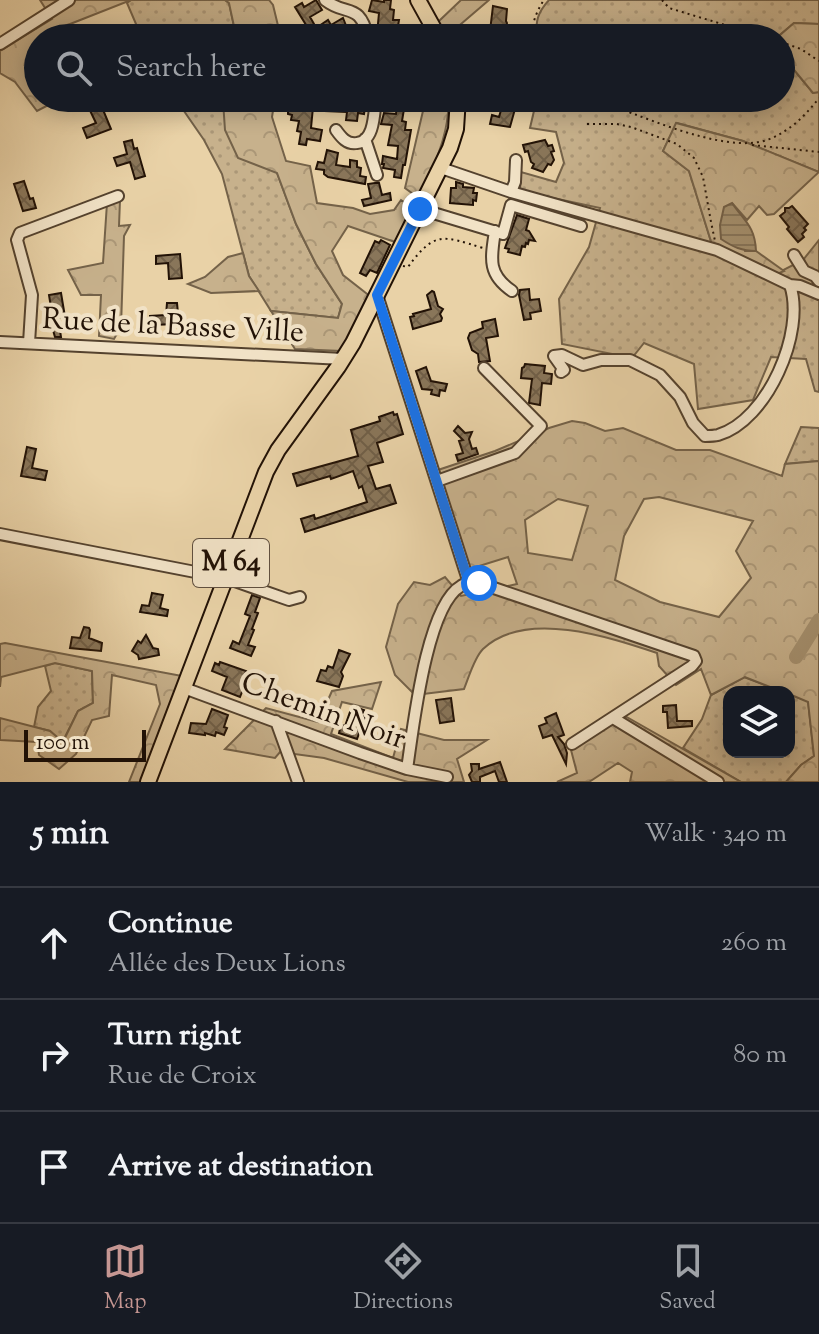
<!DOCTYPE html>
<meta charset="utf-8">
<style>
:root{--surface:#171b24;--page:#242831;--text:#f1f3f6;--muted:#9ea1a6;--line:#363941;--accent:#c59692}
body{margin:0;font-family:"Sorts Mill Goudy",serif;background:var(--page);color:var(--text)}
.controls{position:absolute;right:24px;bottom:24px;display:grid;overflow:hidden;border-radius:16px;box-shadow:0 4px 20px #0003}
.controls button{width:72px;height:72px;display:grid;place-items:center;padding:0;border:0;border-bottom:2px solid var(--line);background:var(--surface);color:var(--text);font:40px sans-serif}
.scale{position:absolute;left:24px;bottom:20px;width:122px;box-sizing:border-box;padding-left:8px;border:4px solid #221206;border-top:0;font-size:22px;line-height:28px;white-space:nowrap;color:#221206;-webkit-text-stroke:6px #f1e2c6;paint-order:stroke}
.stop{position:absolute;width:24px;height:24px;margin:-18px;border:6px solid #1a73e8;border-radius:50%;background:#fff}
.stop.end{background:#1a73e8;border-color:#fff;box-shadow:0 2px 8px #0008}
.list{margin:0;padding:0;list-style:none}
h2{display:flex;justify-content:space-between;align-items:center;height:104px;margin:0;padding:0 32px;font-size:34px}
h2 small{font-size:26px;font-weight:400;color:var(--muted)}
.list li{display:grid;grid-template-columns:52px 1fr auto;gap:24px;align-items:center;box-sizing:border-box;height:112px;padding:0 32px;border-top:2px solid var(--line)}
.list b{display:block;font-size:30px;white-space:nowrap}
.list p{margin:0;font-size:26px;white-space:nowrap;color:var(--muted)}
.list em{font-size:26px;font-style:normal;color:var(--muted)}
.icon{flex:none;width:44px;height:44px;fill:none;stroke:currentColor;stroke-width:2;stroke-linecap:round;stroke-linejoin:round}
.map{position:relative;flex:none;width:819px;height:782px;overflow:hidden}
.search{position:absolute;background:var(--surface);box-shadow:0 4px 20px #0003;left:24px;right:24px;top:24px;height:88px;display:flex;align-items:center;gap:20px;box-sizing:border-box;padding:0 28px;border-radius:44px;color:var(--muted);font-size:30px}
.sheet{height:440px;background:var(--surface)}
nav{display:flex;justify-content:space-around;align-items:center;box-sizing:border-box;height:112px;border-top:2px solid var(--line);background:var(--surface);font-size:22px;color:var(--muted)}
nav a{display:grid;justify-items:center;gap:4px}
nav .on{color:var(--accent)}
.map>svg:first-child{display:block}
.grass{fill:url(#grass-dots);stroke:#746249;stroke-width:2}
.forest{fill:url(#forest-crowns);stroke:#746249;stroke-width:2;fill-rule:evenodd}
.water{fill:url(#water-rules);stroke:#715e46;stroke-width:2}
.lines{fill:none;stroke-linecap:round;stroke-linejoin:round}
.river{stroke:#a59170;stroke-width:14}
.building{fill:url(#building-cross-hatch);stroke:#221206;stroke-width:2}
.minor-casing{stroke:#54422e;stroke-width:14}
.major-casing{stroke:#221206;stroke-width:18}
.path{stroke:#221206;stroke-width:2;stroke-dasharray:2 4;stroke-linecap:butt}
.minor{stroke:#f1e2c6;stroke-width:10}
.major{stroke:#e9d2a7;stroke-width:14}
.route{stroke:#1a73e8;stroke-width:10}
.labels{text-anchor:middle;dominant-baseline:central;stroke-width:8;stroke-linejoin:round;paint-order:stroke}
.shield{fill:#f1e2c6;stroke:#605040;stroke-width:2}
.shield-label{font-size:28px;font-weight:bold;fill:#221206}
.street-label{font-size:30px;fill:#221206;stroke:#f1e2c6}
</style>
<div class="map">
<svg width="819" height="782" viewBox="0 0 819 782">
<defs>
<pattern id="grass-dots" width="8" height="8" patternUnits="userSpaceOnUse" patternTransform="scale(2)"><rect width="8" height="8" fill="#c7b18c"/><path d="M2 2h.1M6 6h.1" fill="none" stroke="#ab9777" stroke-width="1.8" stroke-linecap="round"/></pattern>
<pattern id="forest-crowns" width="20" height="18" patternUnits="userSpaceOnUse" patternTransform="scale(2)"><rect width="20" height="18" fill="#c7b18c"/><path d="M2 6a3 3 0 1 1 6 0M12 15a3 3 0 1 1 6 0" fill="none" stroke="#ab9777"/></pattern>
<pattern id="water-rules" width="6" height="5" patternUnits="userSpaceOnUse" patternTransform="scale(2)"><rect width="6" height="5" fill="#a59170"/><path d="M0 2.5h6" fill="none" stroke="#86755a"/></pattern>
<pattern id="building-cross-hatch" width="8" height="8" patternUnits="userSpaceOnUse" patternTransform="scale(2)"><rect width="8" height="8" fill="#89765a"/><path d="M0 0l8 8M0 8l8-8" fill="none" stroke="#705f48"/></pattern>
</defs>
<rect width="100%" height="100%" fill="#e9d2a7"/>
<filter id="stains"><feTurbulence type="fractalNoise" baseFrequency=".0025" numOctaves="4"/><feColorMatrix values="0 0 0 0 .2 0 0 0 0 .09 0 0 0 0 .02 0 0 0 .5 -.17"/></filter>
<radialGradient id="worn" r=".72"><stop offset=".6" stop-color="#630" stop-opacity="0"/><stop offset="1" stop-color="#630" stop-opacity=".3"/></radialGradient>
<path class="grass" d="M131 0H225L229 3 235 31 239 38H142L127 3Z
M549 0H819V24L794 23 780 35V38H536C536 21 537 13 549 0Z
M781 54 813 93 819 92V172L743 141 677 123 663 151 689 171 714 251 768 278 803 260 819 240V392L815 391 806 359 771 357 753 400 698 409 694 364 644 343 632 358 562 344 559 299 589 247 600 208 520 191 521 172 556 182 564 163 556 132 530 128 537 98H781Z
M175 98H227L223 101 277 173 296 224 316 264 342 304 338 318 271 311 249 276 222 174 204 140Z
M801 427 819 428V461L785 464Z
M55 663 92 671 93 703 78 711 62 743 50 731 34 727 38 707 51 691 45 666Z
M744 677 783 692H729V752H789V694L808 701 814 756 801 765 786 782H741L683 748 702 719 711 695Z"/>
<path class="forest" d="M40 0H131L60 28 47 38H38V98H62L37 111 15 82 0 73V51L52 19Z
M225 0H269L273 5 281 38H239L235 31 229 3Z
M461 0H489L447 36 438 22Z
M794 23 819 24V92L813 93 781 54 780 35Z
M227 98H275L272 117 286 161 310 166 317 203 353 208 370 214 394 210 401 200 413 208 395 242 348 226 332 251 343 275 371 297 342 351 295 349 271 311 338 318 342 304 316 264 296 224 277 173 238 158 225 130 223 101Z
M426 98H448C451 133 432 168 420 199L405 188Z
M676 123 743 141 819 172 774 214 767 215 759 206 747 220 732 203 745 251H756L784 271 768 278 714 251 689 171 663 151Z
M120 200 119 226 130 225 124 236 121 327 114 339 99 336 101 295H81L68 270 103 263 107 203Z
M243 253 249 276 259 291 211 293 188 284 205 277 228 257Z
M572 421 585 423 605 431 623 428 676 450H710L782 476 785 464 819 461V782H786L801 765 814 756 808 702 789 694V692H783L745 677 711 695 701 669 676 685 659 666 657 653C609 637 525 609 483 649 474 658 469 677 464 689L415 695 395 675 386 647 398 604 414 582 430 585 445 577 461 596 517 584 508 557 460 572 429 473 495 451 549 428ZM659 497 753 521 736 551 751 578 719 617 660 602 615 580 624 536 644 499ZM558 499 588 506 572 560 528 553 525 520Z
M5 643 182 676 142 782H129L160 704 156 685 112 675 109 716 92 720 76 754 59 769 39 755 37 742 0 740V718L50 731 63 742 78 711 93 703 92 671 55 663 1 677 0 687V644Z
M381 682 372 709 342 702 331 734 393 758 401 729 444 740H487L457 759 464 782H408L324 758 280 752 275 758 225 749 266 708 318 722 332 691Z
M625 716 741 782H630L632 772 618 763 589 782H557L577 773 571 750Z"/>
<path class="water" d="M732 203C744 221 755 226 756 251 742 251 733 247 721 239L720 225 724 207Z"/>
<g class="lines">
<path class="river" d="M796 657 819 620"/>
</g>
<path class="building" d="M316 0 322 10 310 17 314 24 308 28 295 7 302 3 304 7Z
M372 0 384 2V0H391L390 9 394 10 393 20H399L398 26H402V37L389 38 390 36 377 34 379 13 369 11Z
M493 6 507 9 506 21 507 23 503 38H478L462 35 464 28 490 31Z
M343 18 347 28 337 34 339 38H326L319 26 328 20 331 25Z
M84 98H93L95 102 99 100 111 129 87 138 83 128 96 123Z
M295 98 301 99 300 105 313 107 311 128 322 130 320 141 307 139 306 145 299 144 301 132 297 131 299 121 291 120 292 115 288 114V110L280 108 294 103Z
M326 98H344L360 101 359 106 365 107 364 114 358 113 357 121 346 120 347 112 325 111Z
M504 100 511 102 509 107 515 109 510 127 490 124 492 115 499 117Z
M397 108 404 109 402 121 406 122 405 130H411L405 165H403L401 178 394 177 395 170 383 168 384 164H382L383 156 397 159 398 146 388 145 392 125 381 124 384 113 396 114Z
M132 140 134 149 137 148 145 176 135 179 130 162 117 166 114 158 127 154 124 142Z
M545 140 548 146 552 145 554 151 551 152 554 160 551 165 548 164 543 172 532 168 534 164 531 162 528 151 525 152 523 145Z
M327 150 338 153 336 165 350 167V160L357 161V167L361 168 360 176 366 177 365 184 328 177 324 174V170L316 169 318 162 324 163Z
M24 181 30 199 33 198 36 208 23 211 14 184Z
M456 182 463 184V187L474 188 473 193H477L476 201 473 200V205L450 203 451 188H456Z
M375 183H379L382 195 390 193 391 200 364 206 362 200 371 198 368 184Z
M792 206 808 224 804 228 806 230 802 234 804 237 798 242 787 229 789 227 780 216 785 212V208H789Z
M517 215 529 219 526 230 529 231 535 241 529 240 528 244 526 243 525 247 522 246 520 255 508 252 509 249 505 248Z
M381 240 390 245 377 273 370 270 366 276 360 273 375 241 379 243Z
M180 254 182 278 169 279 168 263 156 264V256Z
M529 289 530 300 539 299 541 311 530 313 531 319 524 320 519 295 520 290Z
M432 291 434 292 438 306 443 309 440 314 442 318 441 321 413 329 410 317 414 316 413 314 431 309 427 295Z
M61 293 65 317 58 318 61 337H55L50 320H53L49 295Z
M167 303H177L179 324 150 325V316L166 315Z
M495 319 498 336 486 338 490 361 479 362 478 354 472 350 468 338 470 333 483 328 482 322Z
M525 364 545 366 544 373 552 374 551 384 542 383 540 405 529 403 532 379 521 378 522 368 524 367Z
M426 367 431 381 447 384 445 391 440 390 439 396 431 394 432 390 422 389 416 371Z
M393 412 394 415 397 414 403 434 377 443 383 462 368 466 376 489 390 485 396 503 305 532 301 519 314 515 315 519 367 502 362 486 359 488 353 471 331 479 330 476 297 486 293 474 358 456 351 430 380 421 379 417Z
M458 426 465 433 472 432 469 439 472 449 476 448 478 454 458 461 456 455 463 453 459 441 463 440 454 431Z
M27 447 36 449 32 468 47 471 45 480 21 476Z
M152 593 163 595 160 608 168 610 167 616 140 612 142 605 149 606Z
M252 595 260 598 255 612 258 613 252 629 254 630 248 645 255 647 251 656 230 648 233 641 239 644 250 616 245 614Z
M84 627 89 628 90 630 89 638 102 643 101 651 70 648 72 637 80 638Z
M146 635 153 648 158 649 159 655 139 659 138 655 132 651 138 641 141 643Z
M339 650 350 654 341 672 343 676 339 687 317 681 321 670 326 671 328 666 333 668Z
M220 662 246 671 244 675 248 677 240 697 222 690 227 677 212 671 215 663 219 665Z
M451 698 454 721 440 723 436 700Z
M676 705 677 721H692V726L668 728 667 712H663V706Z
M355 707 364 710 362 715 365 717 357 739 339 733 341 725 345 726 350 712 353 713Z
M212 709 228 715 224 727 227 728 224 735 216 732 215 736 205 733V735L189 733 191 723 206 724Z
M556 713 564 735 558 737 564 744 567 753 566 764 552 735 543 738 539 726 547 723 545 718Z
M500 762 507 782H499L495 771 480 777V782H472L469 775 472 771 471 764H479V769Z"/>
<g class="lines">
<g class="minor-casing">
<path id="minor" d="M325 0C346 17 360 1 368 38
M0 44 69 0
M336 130C341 137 347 145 357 143 375 141 374 112 376 98
M365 139 377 175
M441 168 511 192 717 250 790 285 800 286 819 294
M511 192 515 182 516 160
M420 209 503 234 511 205 581 226
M495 231C491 258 487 274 512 291
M794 255 804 271 815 276 819 281
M377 295 469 583
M0 342 343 359
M29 343 32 295 17 240 20 233 118 196
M561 372 564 370 554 356 562 355 583 365 601 360H630L660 375 680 397 693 423 705 436C709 436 714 436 718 435 767 421 806 332 790 285
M437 481 515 453 541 426 484 368
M0 534 226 578 289 600 300 597
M184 688 360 753 407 769 447 777
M613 718 718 782
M276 721 298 782
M407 769C413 730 426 606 461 586 469 581 476 583 485 585L694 656 696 661 692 666 572 744"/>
</g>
<g class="major-casing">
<path id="major" d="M418 0 439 38
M148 782 266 472 278 450 338 367 353 343 450 148 456 129 458 98"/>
</g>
<path class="path" d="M662 0 669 8 768 38
M532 38C531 25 537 10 544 0
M781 42 801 49 819 61
M590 98C635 112 722 155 767 140 789 132 805 116 819 98
M587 124H617L631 127 677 144 694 158 703 177 711 222 715 241
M752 145 819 152
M403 266 408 267C435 230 443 236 483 248"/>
<use href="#minor" class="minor"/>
<use href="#major" class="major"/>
</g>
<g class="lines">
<path class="route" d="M420 209 377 295 469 583H479"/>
</g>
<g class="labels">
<rect class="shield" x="193" y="539" width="76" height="48" rx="6"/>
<g class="shield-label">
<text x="231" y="563">M 64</text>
</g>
<g class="street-label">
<text transform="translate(173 327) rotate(3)">Rue de la Basse Ville</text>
<text transform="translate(323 712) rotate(20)">Chemin Noir</text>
</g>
</g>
<rect width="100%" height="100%" filter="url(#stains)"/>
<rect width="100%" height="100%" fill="url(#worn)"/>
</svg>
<div class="controls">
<button><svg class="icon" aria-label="layers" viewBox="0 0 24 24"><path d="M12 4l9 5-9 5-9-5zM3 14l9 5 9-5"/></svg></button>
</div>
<div class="scale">100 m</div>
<div class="stop" style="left:479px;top:583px"></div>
<div class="stop end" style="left:420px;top:209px"></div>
<div class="search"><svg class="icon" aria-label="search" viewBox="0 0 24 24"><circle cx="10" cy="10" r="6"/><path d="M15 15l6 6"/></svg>Search here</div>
</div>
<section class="sheet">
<h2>5 min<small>Walk · 340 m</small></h2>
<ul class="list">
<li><svg class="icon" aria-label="ahead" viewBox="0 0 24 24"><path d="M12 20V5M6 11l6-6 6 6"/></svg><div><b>Continue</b><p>Allée des Deux Lions</p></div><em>260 m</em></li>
<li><svg class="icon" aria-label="right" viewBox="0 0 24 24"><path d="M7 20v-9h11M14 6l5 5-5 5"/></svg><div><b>Turn right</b><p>Rue de Croix</p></div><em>80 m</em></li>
<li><svg class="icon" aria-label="arrive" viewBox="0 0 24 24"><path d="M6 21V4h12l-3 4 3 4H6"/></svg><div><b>Arrive at destination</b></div></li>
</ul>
</section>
<nav>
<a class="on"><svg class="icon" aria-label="map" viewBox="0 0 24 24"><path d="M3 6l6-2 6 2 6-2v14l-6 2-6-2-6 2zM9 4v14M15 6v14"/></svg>Map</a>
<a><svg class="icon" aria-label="directions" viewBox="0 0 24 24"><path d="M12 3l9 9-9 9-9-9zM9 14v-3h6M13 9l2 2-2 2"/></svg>Directions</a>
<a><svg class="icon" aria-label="saved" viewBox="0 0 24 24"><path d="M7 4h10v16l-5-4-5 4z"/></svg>Saved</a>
</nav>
